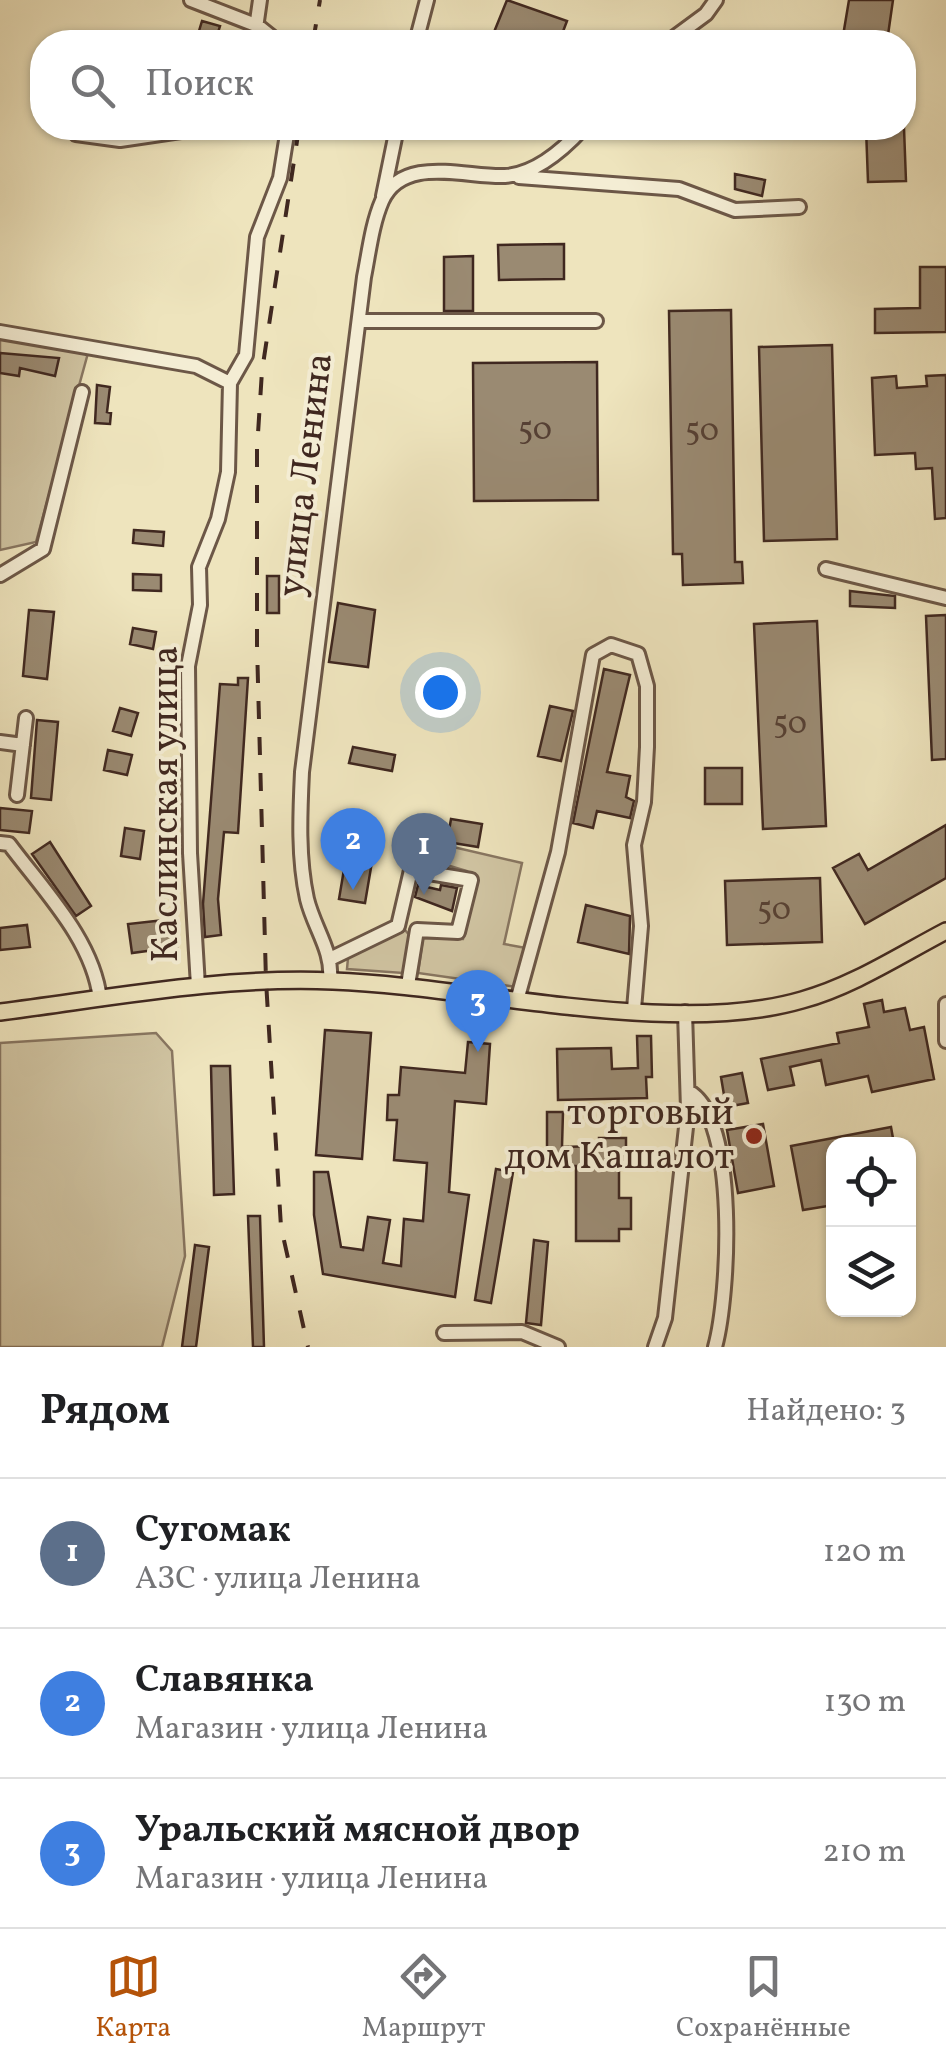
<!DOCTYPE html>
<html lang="ru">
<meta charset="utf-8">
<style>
:root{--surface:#fff;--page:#f2f2f2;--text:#202124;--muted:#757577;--line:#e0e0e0;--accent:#b45309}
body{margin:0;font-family:Vollkorn,serif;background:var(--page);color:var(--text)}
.controls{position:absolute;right:30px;bottom:30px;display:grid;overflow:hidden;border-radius:20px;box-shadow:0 2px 8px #0004}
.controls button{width:90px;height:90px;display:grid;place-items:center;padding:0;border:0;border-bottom:2px solid var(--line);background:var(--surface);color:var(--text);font:50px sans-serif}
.you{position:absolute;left:440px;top:692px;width:35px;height:35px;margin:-25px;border:8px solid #fff;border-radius:50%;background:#1a73e8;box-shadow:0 0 0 15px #1a73e833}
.badge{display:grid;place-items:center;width:65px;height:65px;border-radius:50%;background:var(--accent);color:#fff;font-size:32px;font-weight:700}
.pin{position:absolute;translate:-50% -82px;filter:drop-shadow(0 2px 5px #0008)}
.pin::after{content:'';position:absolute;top:52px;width:35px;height:30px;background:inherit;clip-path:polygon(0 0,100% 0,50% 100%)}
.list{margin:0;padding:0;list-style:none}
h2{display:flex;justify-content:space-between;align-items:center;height:130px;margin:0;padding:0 40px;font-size:42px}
h2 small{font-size:32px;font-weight:400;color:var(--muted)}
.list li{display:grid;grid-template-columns:65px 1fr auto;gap:30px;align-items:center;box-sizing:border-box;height:150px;padding:0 40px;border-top:2px solid var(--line)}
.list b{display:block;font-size:38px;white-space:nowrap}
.list p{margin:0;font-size:32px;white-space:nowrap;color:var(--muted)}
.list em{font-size:32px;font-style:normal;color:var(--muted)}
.icon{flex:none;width:55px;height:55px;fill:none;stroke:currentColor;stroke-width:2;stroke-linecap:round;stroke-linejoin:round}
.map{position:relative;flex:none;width:946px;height:1347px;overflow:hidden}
.search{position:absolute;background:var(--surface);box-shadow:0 2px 8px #0004;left:30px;right:30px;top:30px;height:110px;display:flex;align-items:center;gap:25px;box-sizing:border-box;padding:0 35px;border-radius:40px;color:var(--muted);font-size:38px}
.sheet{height:580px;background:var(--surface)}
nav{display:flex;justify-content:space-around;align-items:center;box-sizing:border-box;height:140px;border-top:2px solid var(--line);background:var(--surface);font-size:28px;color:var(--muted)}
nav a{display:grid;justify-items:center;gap:5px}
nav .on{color:var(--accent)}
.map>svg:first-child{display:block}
.green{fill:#d0c4a2;stroke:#887661;stroke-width:2.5}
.building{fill:#9a8a72;stroke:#402820;stroke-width:2.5}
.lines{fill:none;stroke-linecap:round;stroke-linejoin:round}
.minor-casing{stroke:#6c5747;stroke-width:18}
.major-casing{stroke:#402820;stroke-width:20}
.minor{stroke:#f4edd4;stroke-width:12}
.major{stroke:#eee4bd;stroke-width:15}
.rail{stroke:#402820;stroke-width:4;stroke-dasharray:18 18;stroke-linecap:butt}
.poi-dot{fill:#8f2418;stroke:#f4edd4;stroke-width:4}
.labels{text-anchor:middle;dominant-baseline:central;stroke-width:8;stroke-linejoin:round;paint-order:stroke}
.number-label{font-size:32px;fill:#564034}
.street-label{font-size:38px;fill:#402820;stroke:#f4edd4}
.poi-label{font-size:38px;fill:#402820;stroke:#f4edd4;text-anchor:end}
</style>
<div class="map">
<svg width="946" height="1347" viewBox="0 0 946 1347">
<rect width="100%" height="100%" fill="#eee4bd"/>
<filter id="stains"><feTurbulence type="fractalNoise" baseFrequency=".002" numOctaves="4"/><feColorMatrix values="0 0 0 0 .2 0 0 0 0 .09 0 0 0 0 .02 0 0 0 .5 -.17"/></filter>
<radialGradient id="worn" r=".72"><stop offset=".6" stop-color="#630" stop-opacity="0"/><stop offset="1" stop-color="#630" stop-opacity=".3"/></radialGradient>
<path class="green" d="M0 337 88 353 36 542 0 550Z
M419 839 522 863 504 944 526 948 517 987 418 973 423 938 463 939 476 882 467 871 420 857Z
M405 930 411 937 403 973 347 969 348 958Z
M156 1033 172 1051 185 1256 162 1347H0V1043Z"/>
<path class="building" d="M507 0 567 21 559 42H490Z
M849 0H893L887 42H842Z
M202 21 220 26 215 42 196 41Z
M866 128H904L906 181 868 182Z
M735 174 765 180 762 196 735 189Z
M564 244V279L499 280 498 245Z
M473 256V311H444V257Z
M920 267H946V332L875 333V309L920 308Z
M731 310 735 562H742L743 583 683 585 682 554H673L669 311Z
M832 345 837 539 764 541 759 347Z
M0 353 59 358 55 376 20 368 19 376 0 373Z
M597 362 598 500 474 501 473 363Z
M946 375V518L935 519 932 468 916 469 915 453 875 455 872 378 896 376 897 388 927 386 926 376Z
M97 385 110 387 107 412 111 413 110 424 95 423Z
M134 530 164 532 163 546 133 543Z
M133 574 161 575V591L133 590Z
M267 576H279V613H267Z
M850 591 895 596V608L850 606Z
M338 603 375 610 368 667 329 662Z
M29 610 54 612 47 679 23 676Z
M946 615V759L932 760 926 616Z
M817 621 826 826 763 829 754 624Z
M133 628 156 632 153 649 130 644Z
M604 669 630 675 607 772 630 776 626 797 634 801 630 818 597 811 593 828 573 823Z
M238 678H248L238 833 224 832 218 899 221 935 205 937 203 904 220 684 238 685Z
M550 706 573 711 561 761 538 756Z
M120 708 138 713 131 736 113 731Z
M37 720 58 722 51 800 31 798Z
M353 747 395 755 392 771 349 763Z
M108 750 132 755 127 775 104 770Z
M705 768H742V804H705Z
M0 808 32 811 29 833 0 830Z
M451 819 482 824 478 847 447 842Z
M946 825V878L865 924 833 868 859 854 868 870Z
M125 828 144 831 140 859 121 856Z
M350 834 376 838 365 903 339 899Z
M50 842 91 906 76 916 32 854Z
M820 878 822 942 727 945 725 881Z
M418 885 440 890 441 885 457 888 452 911 415 897Z
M586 905 630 916 629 954 578 942Z
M174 919 177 947 132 953 128 924Z
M27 925 30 947 0 950V928Z
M882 1000 884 1012 905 1008 910 1030 924 1027 934 1079 872 1092 868 1076 826 1085 821 1060 790 1067 794 1085 768 1090 761 1059 839 1043 837 1033 869 1027 864 1004Z
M325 1030 371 1033 362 1159 316 1155Z
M637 1036H651L652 1077H646L647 1098 558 1100 557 1049 611 1048 612 1069 638 1068Z
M468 1042 490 1044 486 1104 455 1101 449 1192 469 1195 455 1297 323 1274 314 1215V1172H328L341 1247 363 1250 368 1217 390 1220 383 1263 401 1266 404 1219 423 1221 427 1163 394 1160 397 1120H387L388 1095H399L401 1067 465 1073Z
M211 1066H230L234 1194 214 1195Z
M742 1073 748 1103 726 1107 721 1077Z
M547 1112H563L562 1147 599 1146V1138H626V1167H619V1198H631V1229H619V1241H576V1166H554L555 1151H547Z
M763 1124 774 1186 738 1193 727 1130Z
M891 1127 894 1144H834V1205L803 1210 791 1146Z
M496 1169 513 1172 491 1303 475 1300Z
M248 1216H260L264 1347H253Z
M534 1240 548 1242 541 1325 526 1323Z
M195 1245 209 1247 196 1347H182Z"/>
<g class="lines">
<g class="minor-casing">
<path id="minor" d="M191 0 258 26 278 42
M254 42 260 0
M416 42 427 0
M668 42 706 14 716 0
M76 134 120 140 201 128
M519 177 679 189 735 210 799 207
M383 196 397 128
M359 321H596
M0 332 196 366 230 383 228 472 218 519 199 567 200 605 188 666 190 853 198 986
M230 383 246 355 257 237 280 178 288 128
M826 569 946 598
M0 575 43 549 82 392
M0 742 23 745
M17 795 26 718
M0 843 9 844C44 891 93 940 100 999
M332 958 398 926 411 870 471 880 458 932 417 930 408 985
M330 980C333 951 314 928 307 899 298 858 300 814 302 772L364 277C369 252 372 224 382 201 403 154 467 178 505 176 536 174 563 150 583 128
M518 997 558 852 593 655 611 645 638 654 647 686V747L644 802 634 845 641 926 634 1009
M946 1004V1041
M688 1091C739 1117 729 1297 715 1347
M444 1333 522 1332 558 1347
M655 1347 665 1318 688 1109 685 1012"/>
</g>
<g class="major-casing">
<path id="major" d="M0 1012C110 998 222 976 333 981 472 986 672 1038 802 1000 853 986 900 955 946 931"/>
</g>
<use href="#minor" class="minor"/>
<use href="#major" class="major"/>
<path class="rail" d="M313 42 320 0
M299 128 262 371 257 449V645L266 981 281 1227 308 1347"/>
</g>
<circle class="poi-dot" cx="754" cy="1136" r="10"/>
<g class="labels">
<g class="number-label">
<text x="535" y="431">50</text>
<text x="702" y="432">50</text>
<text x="790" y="725">50</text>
<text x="774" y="911">50</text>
</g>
<g class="street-label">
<text transform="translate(307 475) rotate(-83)">улица Ленина</text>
<text transform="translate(167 804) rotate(-90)">Каслинская улица</text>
</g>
<g class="poi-label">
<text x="734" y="1114">торговый<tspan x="734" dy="44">дом Кашалот</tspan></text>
</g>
</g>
<rect width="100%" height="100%" filter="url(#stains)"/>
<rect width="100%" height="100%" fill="url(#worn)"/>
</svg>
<div class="controls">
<button><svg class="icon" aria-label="locate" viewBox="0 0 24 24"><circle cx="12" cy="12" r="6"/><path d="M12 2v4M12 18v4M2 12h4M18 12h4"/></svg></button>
<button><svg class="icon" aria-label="layers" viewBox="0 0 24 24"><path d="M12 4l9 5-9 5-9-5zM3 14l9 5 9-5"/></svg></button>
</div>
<div class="you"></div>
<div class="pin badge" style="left:424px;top:895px;background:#5c6f8a">1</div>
<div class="pin badge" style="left:353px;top:890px;background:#3f7fe0">2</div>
<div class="pin badge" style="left:478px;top:1052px;background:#3f7fe0">3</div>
<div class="search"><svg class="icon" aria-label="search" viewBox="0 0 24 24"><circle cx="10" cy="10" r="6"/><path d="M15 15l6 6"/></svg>Поиск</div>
</div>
<section class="sheet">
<h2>Рядом<small>Найдено: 3</small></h2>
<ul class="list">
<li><span class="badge" style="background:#5c6f8a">1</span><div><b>Сугомак</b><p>АЗС · улица Ленина</p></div><em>120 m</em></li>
<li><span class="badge" style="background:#3f7fe0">2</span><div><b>Славянка</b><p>Магазин · улица Ленина</p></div><em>130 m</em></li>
<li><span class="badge" style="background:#3f7fe0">3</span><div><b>Уральский мясной двор</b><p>Магазин · улица Ленина</p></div><em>210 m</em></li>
</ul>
</section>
<nav>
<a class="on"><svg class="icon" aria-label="map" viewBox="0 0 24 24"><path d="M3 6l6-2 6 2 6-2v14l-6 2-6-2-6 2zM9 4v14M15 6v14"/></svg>Карта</a>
<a><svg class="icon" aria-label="directions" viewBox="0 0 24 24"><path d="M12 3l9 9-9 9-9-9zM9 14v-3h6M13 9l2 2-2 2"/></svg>Маршрут</a>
<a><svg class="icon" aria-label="saved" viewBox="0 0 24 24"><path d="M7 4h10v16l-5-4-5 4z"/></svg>Сохранённые</a>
</nav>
